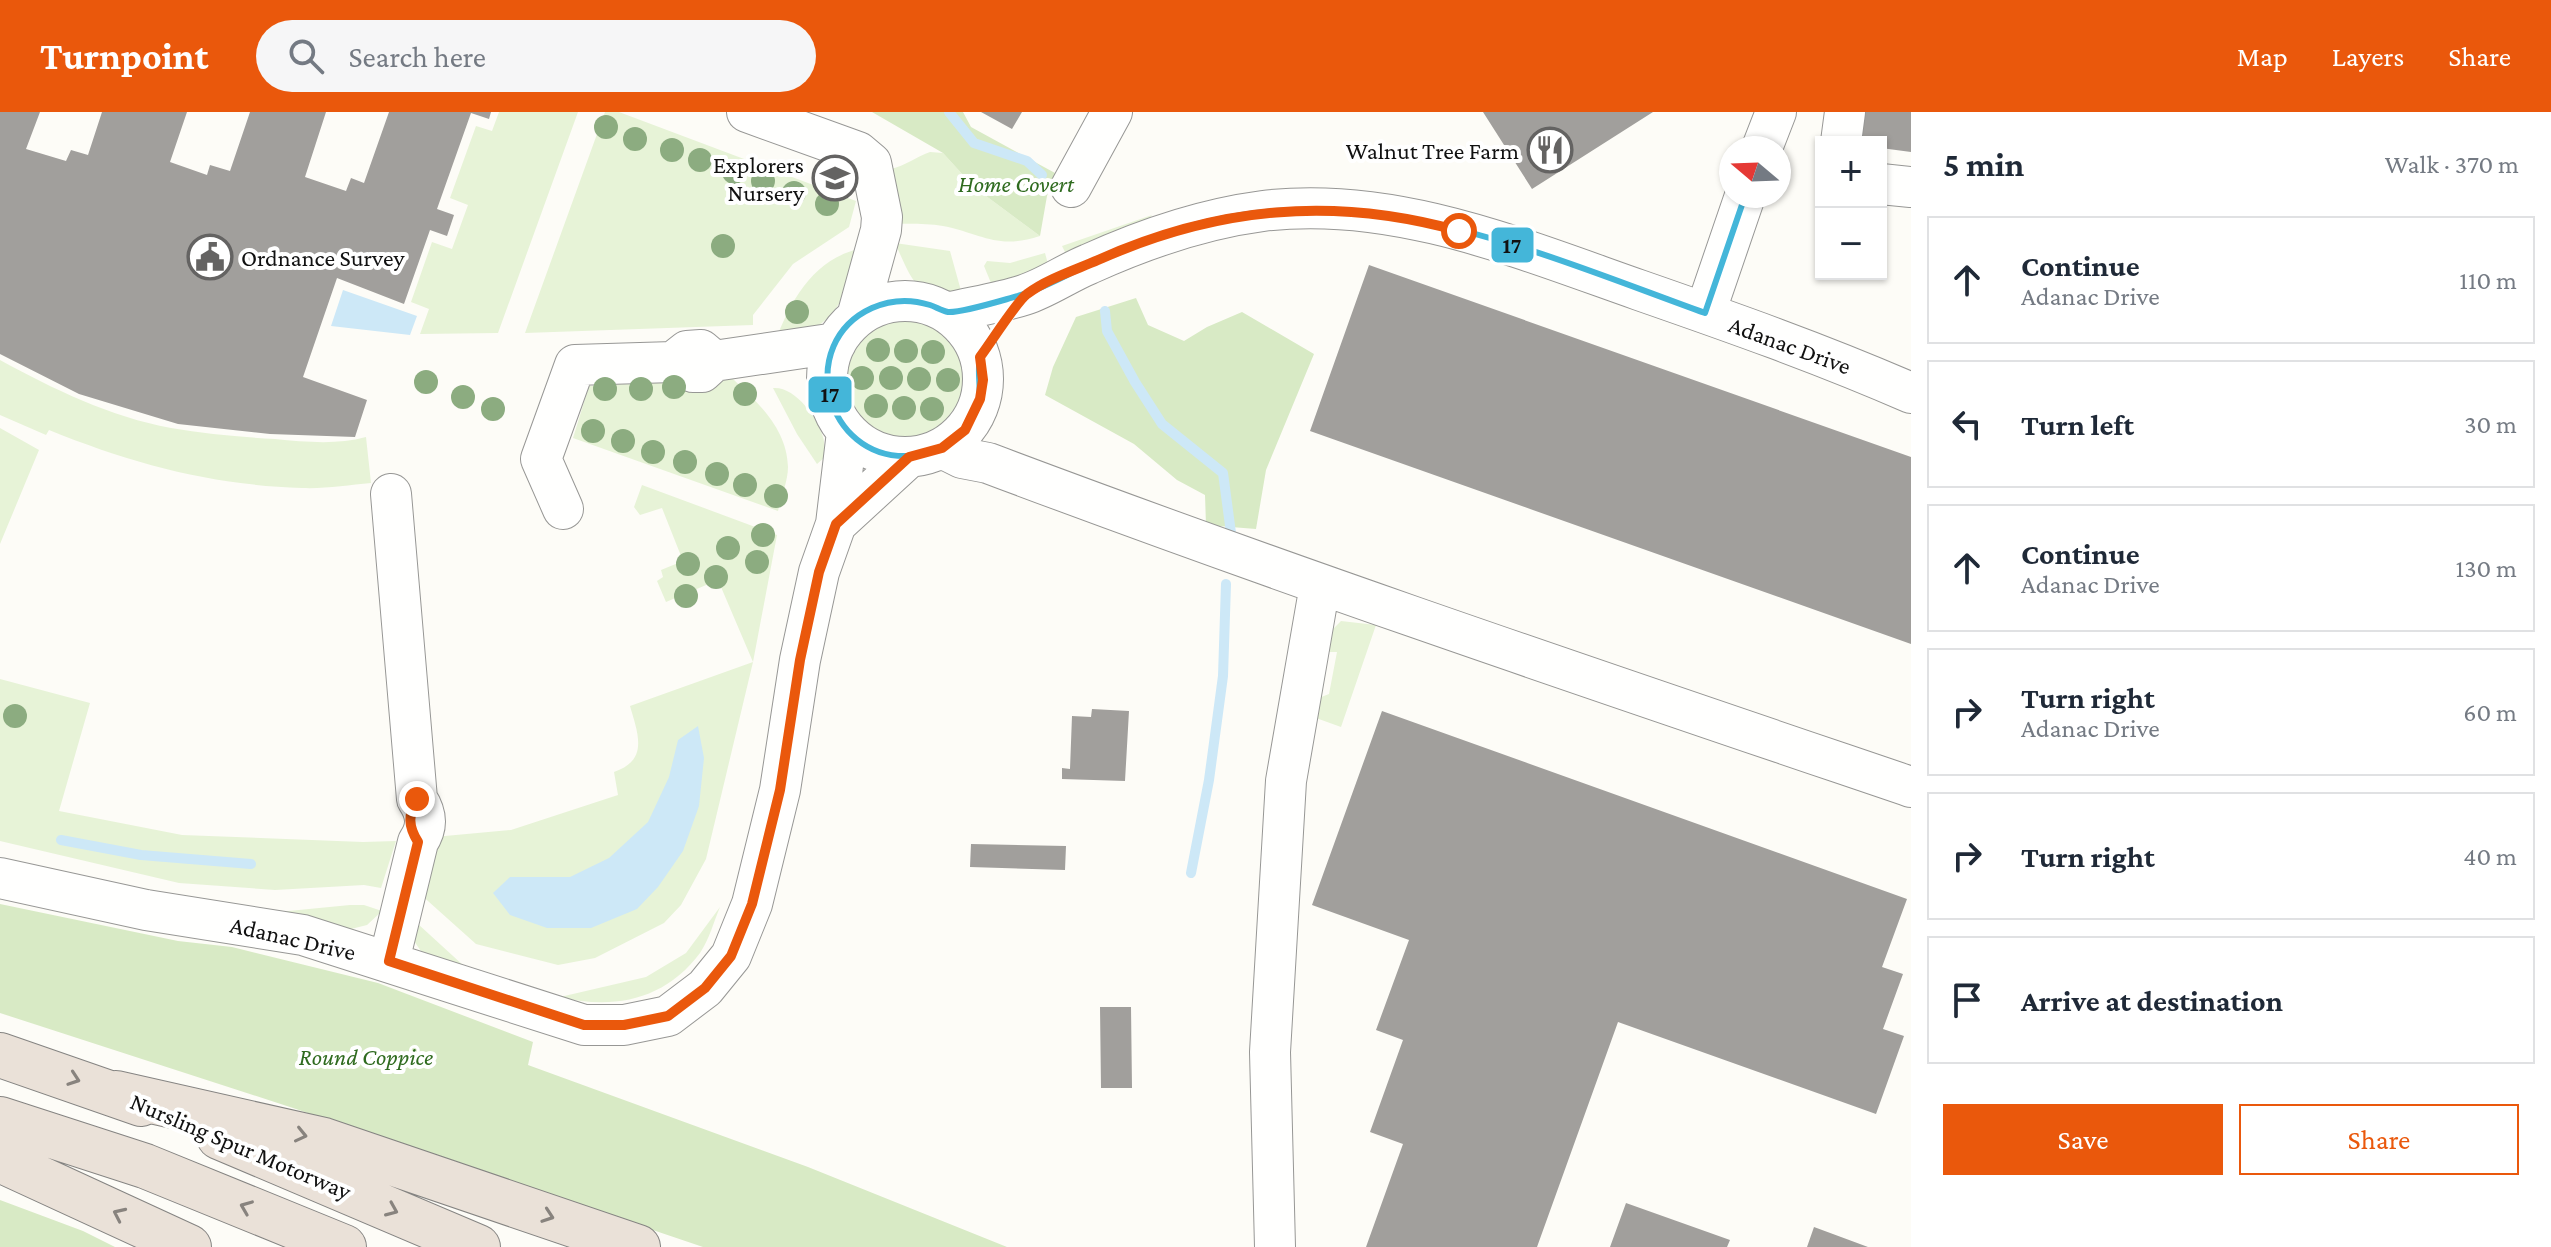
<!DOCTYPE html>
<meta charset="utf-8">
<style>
:root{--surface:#fff;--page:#f6f6f7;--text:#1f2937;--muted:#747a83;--line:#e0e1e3;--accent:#ea580c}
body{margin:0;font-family:"Crimson Pro",serif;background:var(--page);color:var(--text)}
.controls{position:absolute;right:24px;top:24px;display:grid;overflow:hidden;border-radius:0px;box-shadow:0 2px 6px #0004}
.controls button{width:72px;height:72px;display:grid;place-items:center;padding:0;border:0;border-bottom:2px solid var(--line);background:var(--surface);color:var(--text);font:40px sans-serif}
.compass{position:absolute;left:1719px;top:24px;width:72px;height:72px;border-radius:50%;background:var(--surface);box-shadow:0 2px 6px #0004;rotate:289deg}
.stop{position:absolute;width:24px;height:24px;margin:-18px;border:6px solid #ea580c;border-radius:50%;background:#fff}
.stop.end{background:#ea580c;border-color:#fff;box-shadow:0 2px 8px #0008}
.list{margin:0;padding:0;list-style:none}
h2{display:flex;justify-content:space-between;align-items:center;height:104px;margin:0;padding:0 32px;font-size:34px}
h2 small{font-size:26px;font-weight:400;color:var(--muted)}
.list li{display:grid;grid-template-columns:52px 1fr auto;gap:24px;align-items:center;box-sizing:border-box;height:128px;margin:0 16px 16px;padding:0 16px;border:2px solid var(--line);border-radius:0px}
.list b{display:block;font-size:30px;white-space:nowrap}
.list p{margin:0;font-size:26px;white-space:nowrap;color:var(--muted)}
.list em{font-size:26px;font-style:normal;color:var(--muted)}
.actions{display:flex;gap:16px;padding:24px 32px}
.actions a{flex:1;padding:18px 0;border:2px solid var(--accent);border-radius:0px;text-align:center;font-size:28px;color:var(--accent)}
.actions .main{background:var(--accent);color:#fff}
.icon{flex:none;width:44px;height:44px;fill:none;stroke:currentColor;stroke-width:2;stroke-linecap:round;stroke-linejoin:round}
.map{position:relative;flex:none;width:1911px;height:1135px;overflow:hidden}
header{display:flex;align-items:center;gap:48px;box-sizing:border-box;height:112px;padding:0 40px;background:var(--accent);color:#fff}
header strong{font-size:38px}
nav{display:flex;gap:44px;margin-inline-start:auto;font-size:28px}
.search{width:560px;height:72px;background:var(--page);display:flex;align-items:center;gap:20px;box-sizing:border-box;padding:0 28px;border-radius:44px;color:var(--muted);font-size:30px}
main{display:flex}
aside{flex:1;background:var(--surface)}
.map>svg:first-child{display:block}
.green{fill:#e7f3d7}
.forest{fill:#d8eac5}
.water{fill:#cde8f7}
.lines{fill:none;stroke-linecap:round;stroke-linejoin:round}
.stream{stroke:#cde8f7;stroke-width:10}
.building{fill:#a19f9c}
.minor-casing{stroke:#979795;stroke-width:42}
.highway-casing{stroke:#858482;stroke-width:46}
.minor{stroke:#fffffe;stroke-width:40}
.highway{stroke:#eae1d8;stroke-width:44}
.bus-1-casing{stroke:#fff;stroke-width:12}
.bus-1{stroke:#44b6d9;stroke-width:6}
.tree{fill:#8cac80}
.oneway{stroke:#88837e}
.route{stroke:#ea580c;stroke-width:10}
.labels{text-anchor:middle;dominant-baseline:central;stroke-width:8;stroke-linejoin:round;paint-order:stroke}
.poi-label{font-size:24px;fill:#111;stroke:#fff;text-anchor:end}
.park-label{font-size:24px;font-style:italic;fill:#2f6b1f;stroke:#fff}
.street-label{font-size:24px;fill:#111;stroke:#fff}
.line-badge{stroke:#fff;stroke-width:3}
.pale-badge-label{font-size:22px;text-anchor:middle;font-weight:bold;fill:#111}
</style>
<header>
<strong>Turnpoint</strong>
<div class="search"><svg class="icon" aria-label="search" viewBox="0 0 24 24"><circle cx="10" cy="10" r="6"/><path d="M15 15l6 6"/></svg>Search here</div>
<nav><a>Map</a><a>Layers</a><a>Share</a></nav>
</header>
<main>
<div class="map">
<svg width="1911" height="1135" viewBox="0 0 1911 1135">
<rect width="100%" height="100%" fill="#fdfcf7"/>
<path class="green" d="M499 0H578L498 221 420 222 429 197 411 190 432 130 452 137 468 93 450 86 476 14 492 19Z
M605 0H619L856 89 849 115 793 152 753 203V213L525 221Z
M930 40 943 41 974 75 1040 124C997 138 983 122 943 114 924 111 905 112 886 112L891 57C905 54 916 45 930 40Z
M1152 103 1145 111 1067 144 1062 134Z
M895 131 950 139 963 186C915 186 913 170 895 131Z
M859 137C845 195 831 216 773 235 789 192 811 148 859 137Z
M1045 141 1048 152 999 172 991 171 984 154 987 149 1010 151Z
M840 268a65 65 0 1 1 130 0a65 65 0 1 1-130 0Z
M0 248C53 277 111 305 171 316 205 322 240 325 275 327 306 330 337 333 366 325L371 371C348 373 325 377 302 376 211 373 133 352 49 318L46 323 0 303Z
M732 266C758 291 787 316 788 355 788 369 781 385 778 399L573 326 589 274C637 270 684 272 732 266Z
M773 276C795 274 818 306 823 325 825 331 824 339 825 345L817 352 797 322Z
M0 316 39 338 0 432Z
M642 373 777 423 753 550 706 747 681 793 664 811 595 846 558 853 476 832 419 781 434 725 511 718 618 683 614 660C649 648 638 622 630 594L753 550 718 468 666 490 657 469 663 465 661 458 683 449 662 396 640 403 634 395Z
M1341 509 1376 513 1341 615 1316 606V587L1329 582 1337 540H1327V523Z
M0 567 90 591 59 699 182 723 363 730 396 729 381 776 364 773 275 778 179 771 0 729Z
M350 793H364L382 799 367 813 343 819 268 801Z
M720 795C714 809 709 828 700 841 665 888 614 898 560 885L646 865 686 841Z
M418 812 476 865 427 848 412 826Z"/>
<path class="forest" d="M872 0H963L971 15 1055 61 1047 84 1040 124 974 75 943 41Z
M1136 186 1148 213 1184 229 1207 215 1242 200 1314 242 1266 358 1256 417 1206 413 1205 383 1177 368 1134 332 1045 283 1053 255 1076 205Z
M0 792 178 829 232 835 378 871 533 930 528 953 808 1055 1007 1135H703L293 996 0 901Z
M0 1088 83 1119 115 1135H0Z"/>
<path class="water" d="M343 178 417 204 410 223 331 214Z
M698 614 704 646 699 694 683 739 658 775 637 797 591 816H547L510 803 493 781 510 765H570L609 746 648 710 669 665 678 628Z"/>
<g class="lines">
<path class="stream" d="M949 0 974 31 1027 49 1042 63
M1105 199 1107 219 1135 270 1162 312 1223 361 1231 421
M61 728 141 743 251 752
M1191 761 1209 668 1223 564 1226 472"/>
</g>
<path class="building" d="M0 0H40L26 37 66 49 71 38 88 43 102 0H187L170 50 207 63 210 53 230 59 250 0H326L305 65 346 79 351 66 364 71 389 0H491L489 7 471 1 437 97 454 103 447 124 430 118 404 192 337 166 303 265 367 288 355 325 270 322 178 312 79 282 0 242Z
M981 0H1022L1012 17Z
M1483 0H1653L1532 77Z
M1860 0H1911V40L1881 36V30H1856Z
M1369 153 1911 345V532L1310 319Z
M1092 597 1129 599 1125 669 1062 667V656L1070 657 1072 604 1091 605Z
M1382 599 1907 787 1882 855 1903 862 1883 917 1904 924 1876 1002 1618 910 1537 1135H1366L1403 1032 1370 1020 1403 928 1376 918 1409 828 1312 793Z
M971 732 1066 734 1065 758 970 755Z
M1100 895H1131L1132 976H1101Z
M1626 1091 1730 1128 1727 1135H1610Z
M1814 1115 1868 1135H1807Z"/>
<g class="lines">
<g class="minor-casing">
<path id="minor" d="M747 0 858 40 871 51 882 105 881 118 857 205
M1841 30 1845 0
M1762 36 1776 0
M1881 72 1911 75
M1071 75 1112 0
M827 267a78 78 0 1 1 156 0a78 78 0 1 1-156 0Z
M947 201C972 195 999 191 1024 183 1046 176 1067 161 1089 152 1144 127 1202 107 1263 99 1392 83 1519 136 1639 178 1731 210 1822 242 1911 281
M1705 201 1745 84
M693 260H702L714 249 836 231
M942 336 962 346 988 351C1293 466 1602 570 1911 675
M563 397 541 347 575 253 673 250 687 239 701 238 714 249
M836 412 909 345
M0 766 146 798 303 823 584 913H624L668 904 705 876 731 844 752 792 780 678 800 548 819 460 836 412 847 320
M389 849 418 730C428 715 427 702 417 687L391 382
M1275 1135 1270 940 1286 669 1320 473"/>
</g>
<g class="highway-casing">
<path id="highway" d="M0 943 141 992
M116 981 324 1028 638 1135
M0 1007 145 1054 344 1135
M219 1025 478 1135
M0 1048 189 1135"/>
</g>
<use href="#minor" class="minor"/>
<use href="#highway" class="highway"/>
<g class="bus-1-casing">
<path id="bus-1" d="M1025 183C1015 196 983 233 980 247 977 259 981 273 979 286 973 318 941 343 909 344 825 348 795 231 872 196 890 188 911 187 930 193 936 195 942 199 948 200 962 201 1003 188 1018 184 1045 176 1070 161 1095 149 1131 133 1168 119 1206 110 1377 67 1547 144 1705 201
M1705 201 1745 84"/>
</g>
<use href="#bus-1" class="bus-1"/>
</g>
<g class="tree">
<circle cx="606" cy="15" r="12"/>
<circle cx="635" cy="27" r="12"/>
<circle cx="672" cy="38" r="12"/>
<circle cx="700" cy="48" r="12"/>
<circle cx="734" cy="60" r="12"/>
<circle cx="763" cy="69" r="12"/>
<circle cx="794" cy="81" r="12"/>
<circle cx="827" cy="92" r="12"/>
<circle cx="723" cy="134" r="12"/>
<circle cx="797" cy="200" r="12"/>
<circle cx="878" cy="238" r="12"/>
<circle cx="906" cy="239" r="12"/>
<circle cx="933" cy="240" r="12"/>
<circle cx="862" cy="266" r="12"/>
<circle cx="891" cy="266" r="12"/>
<circle cx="919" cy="267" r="12"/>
<circle cx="948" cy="268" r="12"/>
<circle cx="426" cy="270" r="12"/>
<circle cx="674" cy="275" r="12"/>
<circle cx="605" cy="277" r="12"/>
<circle cx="641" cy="277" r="12"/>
<circle cx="745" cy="282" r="12"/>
<circle cx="463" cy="285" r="12"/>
<circle cx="876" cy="294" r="12"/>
<circle cx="904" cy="296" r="12"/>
<circle cx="493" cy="297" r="12"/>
<circle cx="932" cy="297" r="12"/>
<circle cx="593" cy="319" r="12"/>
<circle cx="623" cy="329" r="12"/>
<circle cx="653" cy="340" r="12"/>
<circle cx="685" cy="350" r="12"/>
<circle cx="717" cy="362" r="12"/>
<circle cx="745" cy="373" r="12"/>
<circle cx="776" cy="384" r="12"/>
<circle cx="763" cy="423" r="12"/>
<circle cx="728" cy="436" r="12"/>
<circle cx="757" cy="450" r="12"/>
<circle cx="688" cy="452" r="12"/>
<circle cx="716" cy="465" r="12"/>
<circle cx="686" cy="484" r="12"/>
<circle cx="15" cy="604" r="12"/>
</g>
<defs><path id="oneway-chevron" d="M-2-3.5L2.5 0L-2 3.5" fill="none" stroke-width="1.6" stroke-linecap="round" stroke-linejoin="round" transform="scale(2)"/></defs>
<g class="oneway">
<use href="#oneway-chevron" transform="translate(74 967) rotate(19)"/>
<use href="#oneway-chevron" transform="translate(301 1023) rotate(13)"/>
<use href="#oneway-chevron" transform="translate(246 1095) rotate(-158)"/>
<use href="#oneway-chevron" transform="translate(392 1098) rotate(23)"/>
<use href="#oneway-chevron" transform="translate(119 1102) rotate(-155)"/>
<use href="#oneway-chevron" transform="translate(548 1104) rotate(19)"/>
</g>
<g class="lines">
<path class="route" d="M417 687C408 703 408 714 418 730L389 849 584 913H624L668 904 705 876 731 844 752 792 780 678 800 548 819 460 836 412 909 345 942 336 965 318 980 287 983 268 980 245C990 232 1017 189 1027 182 1047 167 1075 158 1098 148 1217 95 1333 84 1459 119"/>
</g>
<defs>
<g id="restaurant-ring" transform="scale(2.3)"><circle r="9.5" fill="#fff" stroke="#646362" stroke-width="1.5"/><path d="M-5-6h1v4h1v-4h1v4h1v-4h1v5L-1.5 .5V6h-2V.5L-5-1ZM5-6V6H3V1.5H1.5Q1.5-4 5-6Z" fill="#646362"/></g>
<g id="school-ring" transform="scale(2.3)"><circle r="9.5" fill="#fff" stroke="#646362" stroke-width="1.5"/><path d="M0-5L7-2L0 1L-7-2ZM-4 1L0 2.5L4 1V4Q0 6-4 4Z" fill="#646362"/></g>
<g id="civic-ring" transform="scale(2.3)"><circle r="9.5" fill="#fff" stroke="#646362" stroke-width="1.5"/><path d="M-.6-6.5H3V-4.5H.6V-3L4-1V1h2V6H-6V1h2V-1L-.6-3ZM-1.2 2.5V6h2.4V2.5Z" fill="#646362"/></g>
</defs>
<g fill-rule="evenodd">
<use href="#restaurant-ring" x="1550" y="38"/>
<use href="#school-ring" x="835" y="66"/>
<use href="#civic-ring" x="210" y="145"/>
</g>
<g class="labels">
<g class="poi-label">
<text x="1519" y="38">Walnut Tree Farm</text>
<text x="804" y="52">Explorers<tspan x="804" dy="28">Nursery</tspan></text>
<text x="241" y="145" text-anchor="start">Ordnance Survey</text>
</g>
<g class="park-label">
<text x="1016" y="71">Home Covert</text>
<text x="366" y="944">Round Coppice</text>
</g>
<g class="street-label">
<text transform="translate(1790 233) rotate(20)">Adanac Drive</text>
<text transform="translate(293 826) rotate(13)">Adanac Drive</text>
<text transform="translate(241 1034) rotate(23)">Nursling Spur Motorway</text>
</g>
</g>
<g class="line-badge">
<rect x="1490" y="114" width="45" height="38" rx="8" fill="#44b6d9"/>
<rect x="807" y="263" width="46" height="39" rx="8" fill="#44b6d9"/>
</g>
<g class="pale-badge-label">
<text x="1512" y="141">17</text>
<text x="830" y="290">17</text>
</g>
</svg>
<div class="controls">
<button>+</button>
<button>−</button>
</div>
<svg class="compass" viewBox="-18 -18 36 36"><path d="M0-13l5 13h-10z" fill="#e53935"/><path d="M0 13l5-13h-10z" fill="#747a83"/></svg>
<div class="stop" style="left:1459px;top:119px"></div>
<div class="stop end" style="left:417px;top:687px"></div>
</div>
<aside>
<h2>5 min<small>Walk · 370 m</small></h2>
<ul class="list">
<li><svg class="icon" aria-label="ahead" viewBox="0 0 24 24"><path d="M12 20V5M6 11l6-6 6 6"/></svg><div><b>Continue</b><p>Adanac Drive</p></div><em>110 m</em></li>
<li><svg class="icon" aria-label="left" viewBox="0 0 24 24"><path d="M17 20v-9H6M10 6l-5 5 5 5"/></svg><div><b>Turn left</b></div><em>30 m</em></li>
<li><svg class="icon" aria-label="ahead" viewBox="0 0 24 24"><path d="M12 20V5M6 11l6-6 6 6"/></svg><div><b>Continue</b><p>Adanac Drive</p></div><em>130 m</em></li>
<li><svg class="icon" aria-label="right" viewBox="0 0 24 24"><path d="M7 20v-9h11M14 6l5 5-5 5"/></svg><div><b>Turn right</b><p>Adanac Drive</p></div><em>60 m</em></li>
<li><svg class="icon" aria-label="right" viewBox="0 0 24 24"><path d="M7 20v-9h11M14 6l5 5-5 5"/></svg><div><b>Turn right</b></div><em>40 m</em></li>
<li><svg class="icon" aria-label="arrive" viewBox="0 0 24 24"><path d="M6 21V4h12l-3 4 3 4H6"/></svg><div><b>Arrive at destination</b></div></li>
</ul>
<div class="actions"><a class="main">Save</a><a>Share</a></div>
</aside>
</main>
